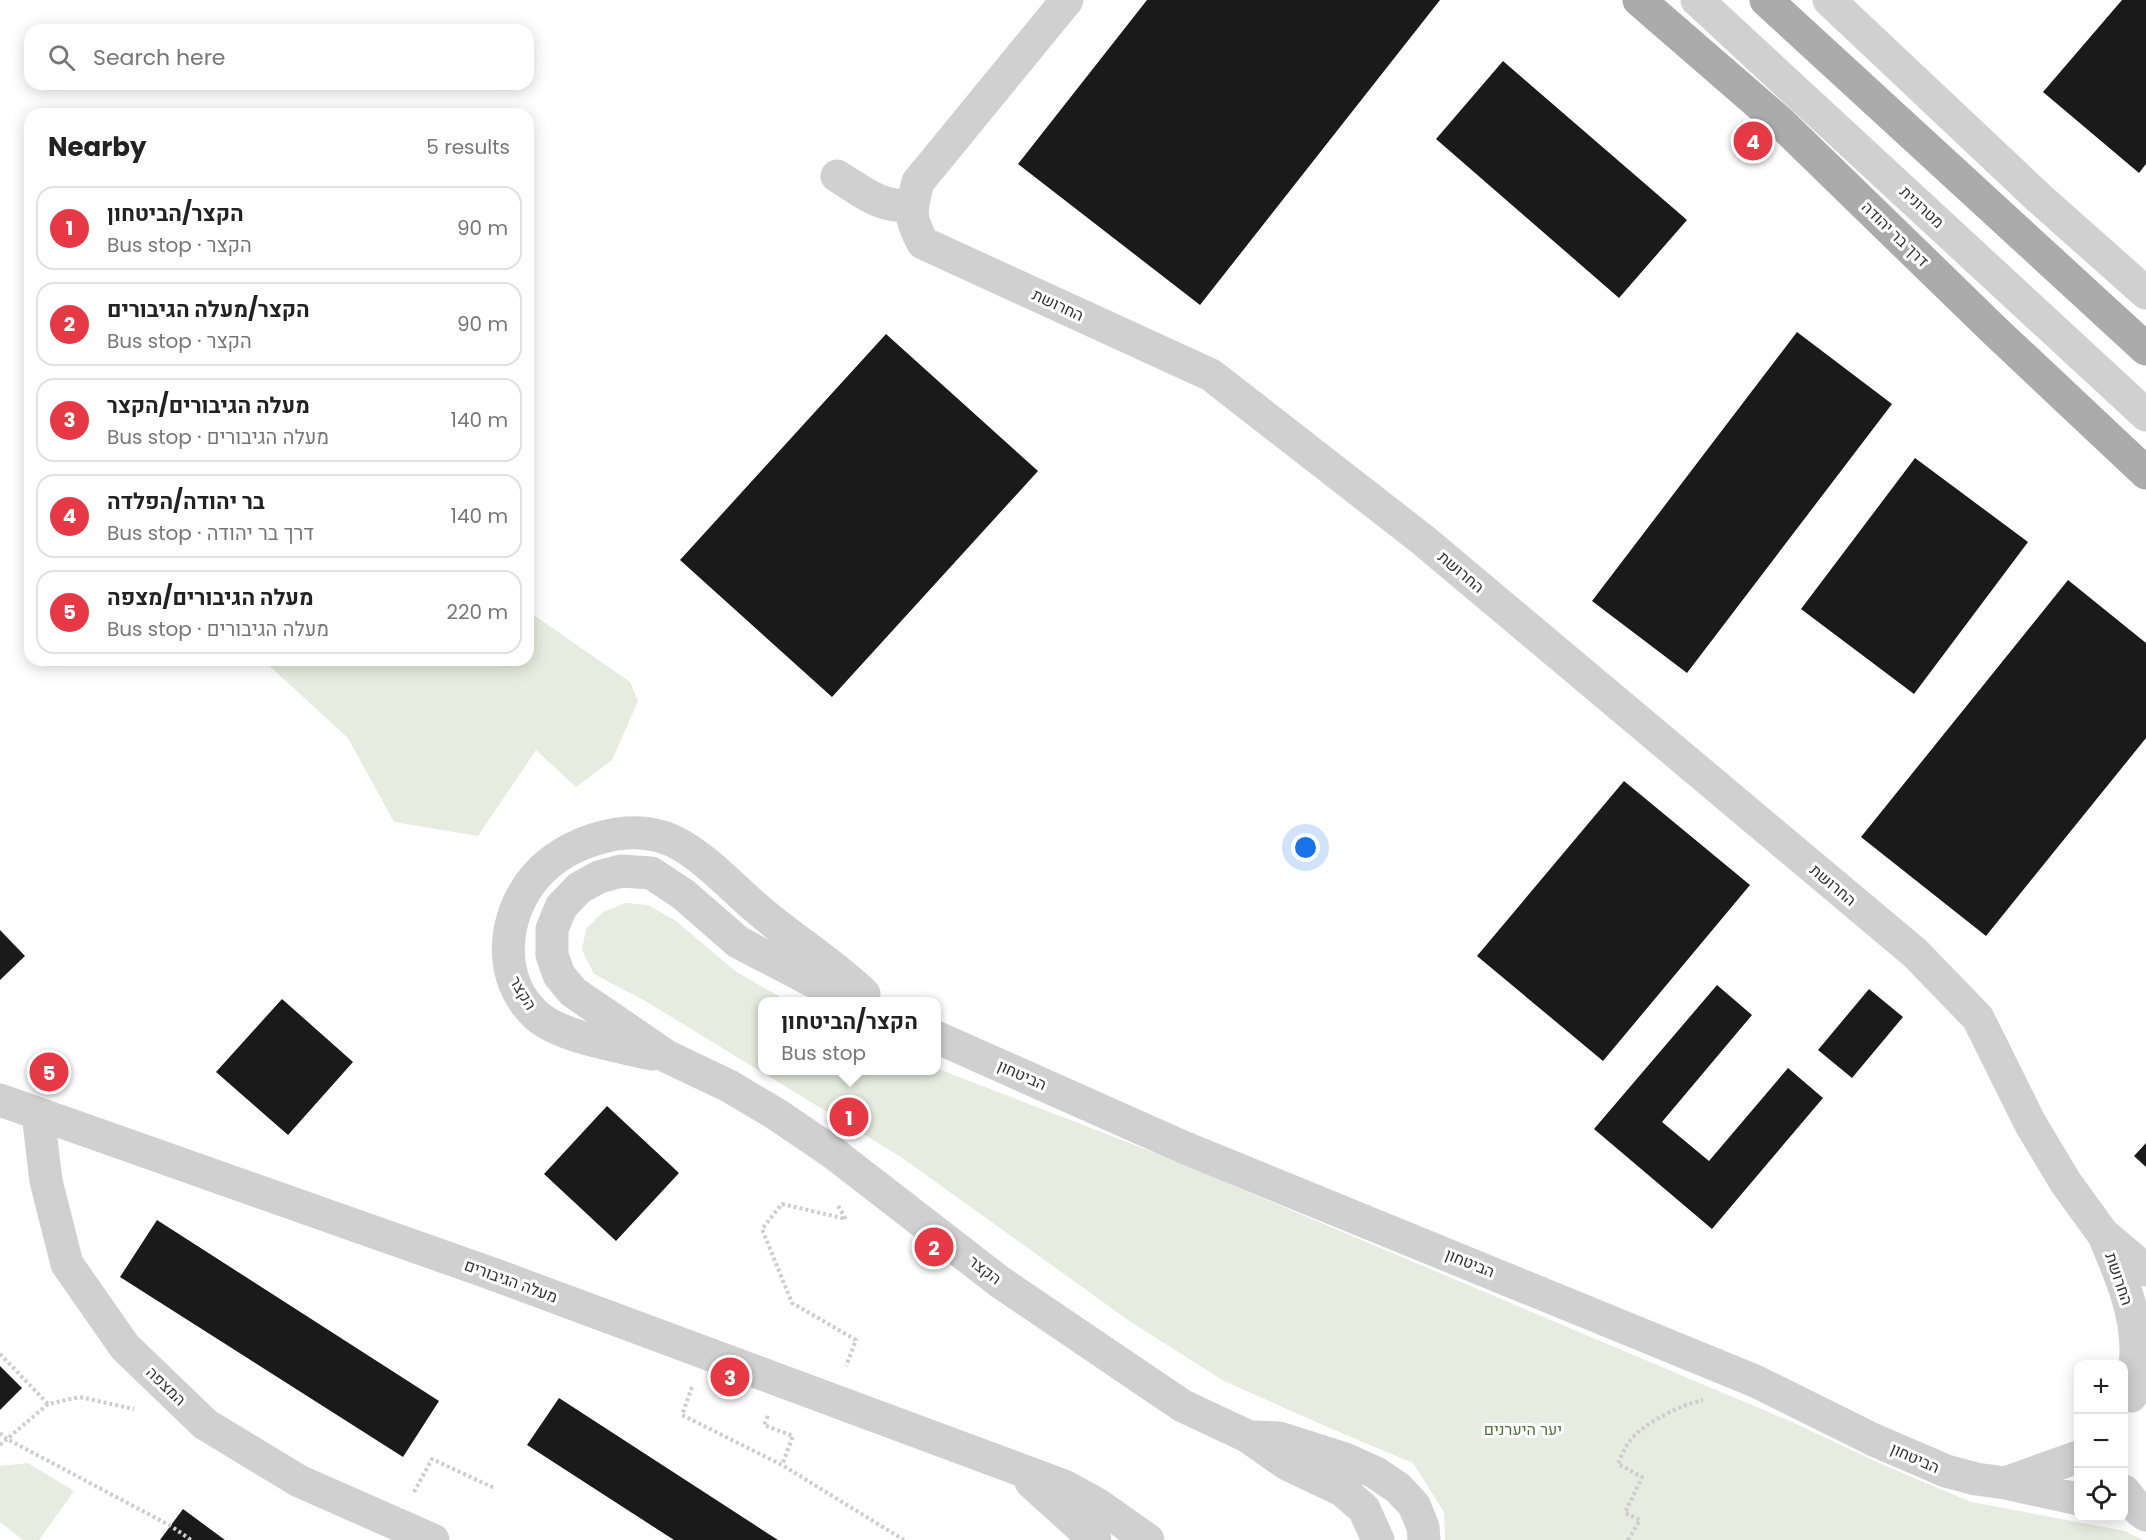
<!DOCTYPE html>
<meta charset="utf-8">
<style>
:root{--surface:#fff;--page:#f6f6f6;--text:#222;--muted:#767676;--line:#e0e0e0;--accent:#e63946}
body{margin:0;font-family:Poppins,Heebo,sans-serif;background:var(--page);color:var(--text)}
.controls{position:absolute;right:18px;bottom:18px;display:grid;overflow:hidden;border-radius:12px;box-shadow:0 3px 15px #0003}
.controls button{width:54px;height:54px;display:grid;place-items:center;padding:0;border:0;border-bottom:2px solid var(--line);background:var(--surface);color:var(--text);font:30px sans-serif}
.you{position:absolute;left:1306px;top:848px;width:21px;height:21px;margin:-15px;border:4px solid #fff;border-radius:50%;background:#1a73e8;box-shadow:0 0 0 9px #1a73e833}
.badge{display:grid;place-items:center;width:39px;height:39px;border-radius:50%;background:var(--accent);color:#fff;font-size:20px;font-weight:700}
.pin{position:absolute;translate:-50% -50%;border:3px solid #fff;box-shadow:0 2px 6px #0006}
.popup{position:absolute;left:758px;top:997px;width:183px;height:78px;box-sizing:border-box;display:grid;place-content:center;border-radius:12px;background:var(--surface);filter:drop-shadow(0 2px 4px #0005);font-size:20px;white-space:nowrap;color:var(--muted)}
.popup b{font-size:22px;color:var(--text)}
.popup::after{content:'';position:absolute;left:50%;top:100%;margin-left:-12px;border:12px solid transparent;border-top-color:var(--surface)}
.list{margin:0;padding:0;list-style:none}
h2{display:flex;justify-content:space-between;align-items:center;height:78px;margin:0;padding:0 24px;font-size:26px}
h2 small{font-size:20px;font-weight:400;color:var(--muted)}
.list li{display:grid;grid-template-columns:39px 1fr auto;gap:18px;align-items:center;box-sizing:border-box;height:84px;margin:0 12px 12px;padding:0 12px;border:2px solid var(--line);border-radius:18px}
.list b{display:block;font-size:22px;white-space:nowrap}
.list p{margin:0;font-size:20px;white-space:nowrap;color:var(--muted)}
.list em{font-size:20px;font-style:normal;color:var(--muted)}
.icon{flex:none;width:33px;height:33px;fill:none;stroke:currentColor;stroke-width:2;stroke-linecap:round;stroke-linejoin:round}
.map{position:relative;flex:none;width:2146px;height:1540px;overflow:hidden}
.search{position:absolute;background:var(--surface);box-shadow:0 3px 15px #0003;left:24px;top:24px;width:510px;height:66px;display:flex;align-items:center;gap:15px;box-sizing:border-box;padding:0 21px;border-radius:18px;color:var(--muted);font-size:22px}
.panel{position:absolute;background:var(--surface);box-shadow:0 3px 15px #0003;left:24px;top:108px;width:510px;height:558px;border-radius:18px}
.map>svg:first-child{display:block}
.green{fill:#e6ecdf}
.building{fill:#1a1a1a}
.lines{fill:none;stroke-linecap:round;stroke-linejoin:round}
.path{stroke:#cdcdcd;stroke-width:4;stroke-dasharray:3 3;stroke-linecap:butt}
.minor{stroke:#d0d0d0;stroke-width:33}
.major{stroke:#ababab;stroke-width:33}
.labels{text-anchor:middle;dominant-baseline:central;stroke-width:6;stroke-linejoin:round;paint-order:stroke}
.street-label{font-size:16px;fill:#333;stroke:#fff}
.park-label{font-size:16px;fill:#56703f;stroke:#fff}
</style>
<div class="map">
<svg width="2146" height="1540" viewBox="0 0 2146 1540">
<rect width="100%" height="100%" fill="#fff"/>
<path class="green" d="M528 611 630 682 638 701 612 760 576 787 536 750 478 836 394 822 348 738 263 660H528Z
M626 903 648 905 676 921 735 971 787 1001 762 1002V1070H936V1068L1163 1156 1792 1422 1879 1463 1971 1502 2125 1531 2143 1540H1445L1444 1512 1413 1463 1332 1429 1224 1381 1131 1322 901 1157 647 1002 594 974 582 950 586 929 603 912Z
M28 1463 74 1491 39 1540H23L0 1522V1466Z"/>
<path class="building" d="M1147 0H1440L1200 305 1018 164Z
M2122 0H2146V164L2139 173 2043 92Z
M1503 61 1687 220 1619 298 1436 139Z
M1797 332 1892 404 1687 673 1592 601Z
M886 334 1038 471 832 697 680 560Z
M1915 458 2028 542 1914 694 1801 609Z
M2068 580 2146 643V738L1986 936 1861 837Z
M1624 781 1750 885 1603 1061 1477 956Z
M0 930 25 956 0 980Z
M1717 985 1752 1015 1662 1122 1709 1161 1788 1068 1823 1098 1712 1229 1594 1129Z
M1869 989 1903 1017 1852 1078 1818 1050Z
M282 999 353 1062 288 1135 216 1072Z
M607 1106 679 1173 616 1241 544 1174Z
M2146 1143V1167L2134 1156Z
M157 1220 439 1401 403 1457 120 1277Z
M0 1366 22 1388 0 1410Z
M559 1398 778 1540H674L527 1445Z
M183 1509 225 1540H160Z"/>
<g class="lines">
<path class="path" d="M838 1206 846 1219 782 1204 762 1229 792 1303 856 1340 846 1366
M0 1354 48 1404
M692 1387 682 1415 782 1465 904 1540
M768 1416 764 1425 793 1436 782 1465
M0 1433 7 1439 171 1526 191 1540
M0 1445 48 1404 80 1397 134 1409
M414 1492 432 1459 494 1488
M1628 1540 1640 1520 1625 1513 1642 1477 1618 1464C1621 1457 1624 1449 1629 1442 1643 1423 1680 1405 1703 1400"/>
<path class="minor" d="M1067 0 918 182C911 210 908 216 923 243L1211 375 1423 540 1915 953 1978 1018 2030 1123 2066 1183 2103 1234 2146 1270
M1697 0 2146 415
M1829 0 2039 198 2146 293
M837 176C865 193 878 207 912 206
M857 1002 809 979 738 942 683 894 651 873 621 871 599 877 579 888 561 907 552 929V955L559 975 573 992 668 1057 729 1086 776 1114 832 1152 1000 1282 1140 1377 1183 1406 1247 1436 1287 1464 1342 1490 1364 1509 1378 1540
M936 1037 1183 1147 1755 1381 1874 1440 1946 1471 1976 1479 2005 1483 2078 1499
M652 1054C621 1047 561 1037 537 1016 496 979 502 915 536 876 567 841 629 821 673 841 706 857 733 889 761 912 795 941 832 963 864 994
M0 1100 490 1273 1064 1486 1097 1504 1148 1540
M38 1114 46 1181 67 1264 125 1347 205 1424 299 1481 433 1540
M2105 1238C2120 1274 2136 1310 2136 1350 2136 1365 2132 1381 2131 1396
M1255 1437 1279 1438 1345 1459 1376 1473 1398 1488 1414 1505 1423 1527 1424 1540
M1031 1482 1095 1540
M2005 1483 2078 1457
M2124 1491 2140 1511 2146 1515"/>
<path class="major" d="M1639 0 1781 123 1994 330 2146 473
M1766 0 2146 349"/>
</g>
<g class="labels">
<g class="street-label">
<text transform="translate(1922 207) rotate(43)">מטרונית</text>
<text transform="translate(1895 234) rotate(44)">דרך בר יהודה</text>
<text transform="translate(1058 305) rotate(25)">החרושת</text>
<text transform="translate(1461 572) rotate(40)">החרושת</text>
<text transform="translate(1833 885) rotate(40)">החרושת</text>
<text transform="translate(523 993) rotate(59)">הקצר</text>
<text transform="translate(1022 1075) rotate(24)">הביטחון</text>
<text transform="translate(1470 1263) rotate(22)">הביטחון</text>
<text transform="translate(985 1270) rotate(37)">הקצר</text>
<text transform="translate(2119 1279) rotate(71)">החרושת</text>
<text transform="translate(511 1281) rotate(20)">מעלה הגיבורים</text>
<text transform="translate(166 1386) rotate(44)">המצפה</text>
<text transform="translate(1915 1458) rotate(24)">הביטחון</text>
</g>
<g class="park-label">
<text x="1523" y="1429">יער היערנים</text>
</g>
</g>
</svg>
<div class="controls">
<button>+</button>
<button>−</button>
<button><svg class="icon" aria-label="locate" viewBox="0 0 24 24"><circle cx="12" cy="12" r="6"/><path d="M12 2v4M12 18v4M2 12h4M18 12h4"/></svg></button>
</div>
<div class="you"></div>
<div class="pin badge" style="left:849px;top:1117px">1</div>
<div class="popup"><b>הקצר/הביטחון</b>Bus stop</div>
<div class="pin badge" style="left:934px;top:1247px">2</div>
<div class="pin badge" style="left:730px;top:1377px">3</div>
<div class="pin badge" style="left:1753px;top:141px">4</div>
<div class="pin badge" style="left:49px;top:1072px">5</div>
<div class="search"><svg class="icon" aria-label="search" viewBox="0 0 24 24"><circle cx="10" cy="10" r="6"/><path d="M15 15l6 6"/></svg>Search here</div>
<section class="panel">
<h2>Nearby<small>5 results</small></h2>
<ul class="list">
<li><span class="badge">1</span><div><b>הקצר/הביטחון</b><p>Bus stop · הקצר</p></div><em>90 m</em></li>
<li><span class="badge">2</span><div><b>הקצר/מעלה הגיבורים</b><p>Bus stop · הקצר</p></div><em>90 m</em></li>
<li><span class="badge">3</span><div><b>מעלה הגיבורים/הקצר</b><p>Bus stop · מעלה הגיבורים</p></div><em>140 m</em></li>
<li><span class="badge">4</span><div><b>בר יהודה/הפלדה</b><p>Bus stop · דרך בר יהודה</p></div><em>140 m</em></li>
<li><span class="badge">5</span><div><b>מעלה הגיבורים/מצפה</b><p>Bus stop · מעלה הגיבורים</p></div><em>220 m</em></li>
</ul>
</section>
</div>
